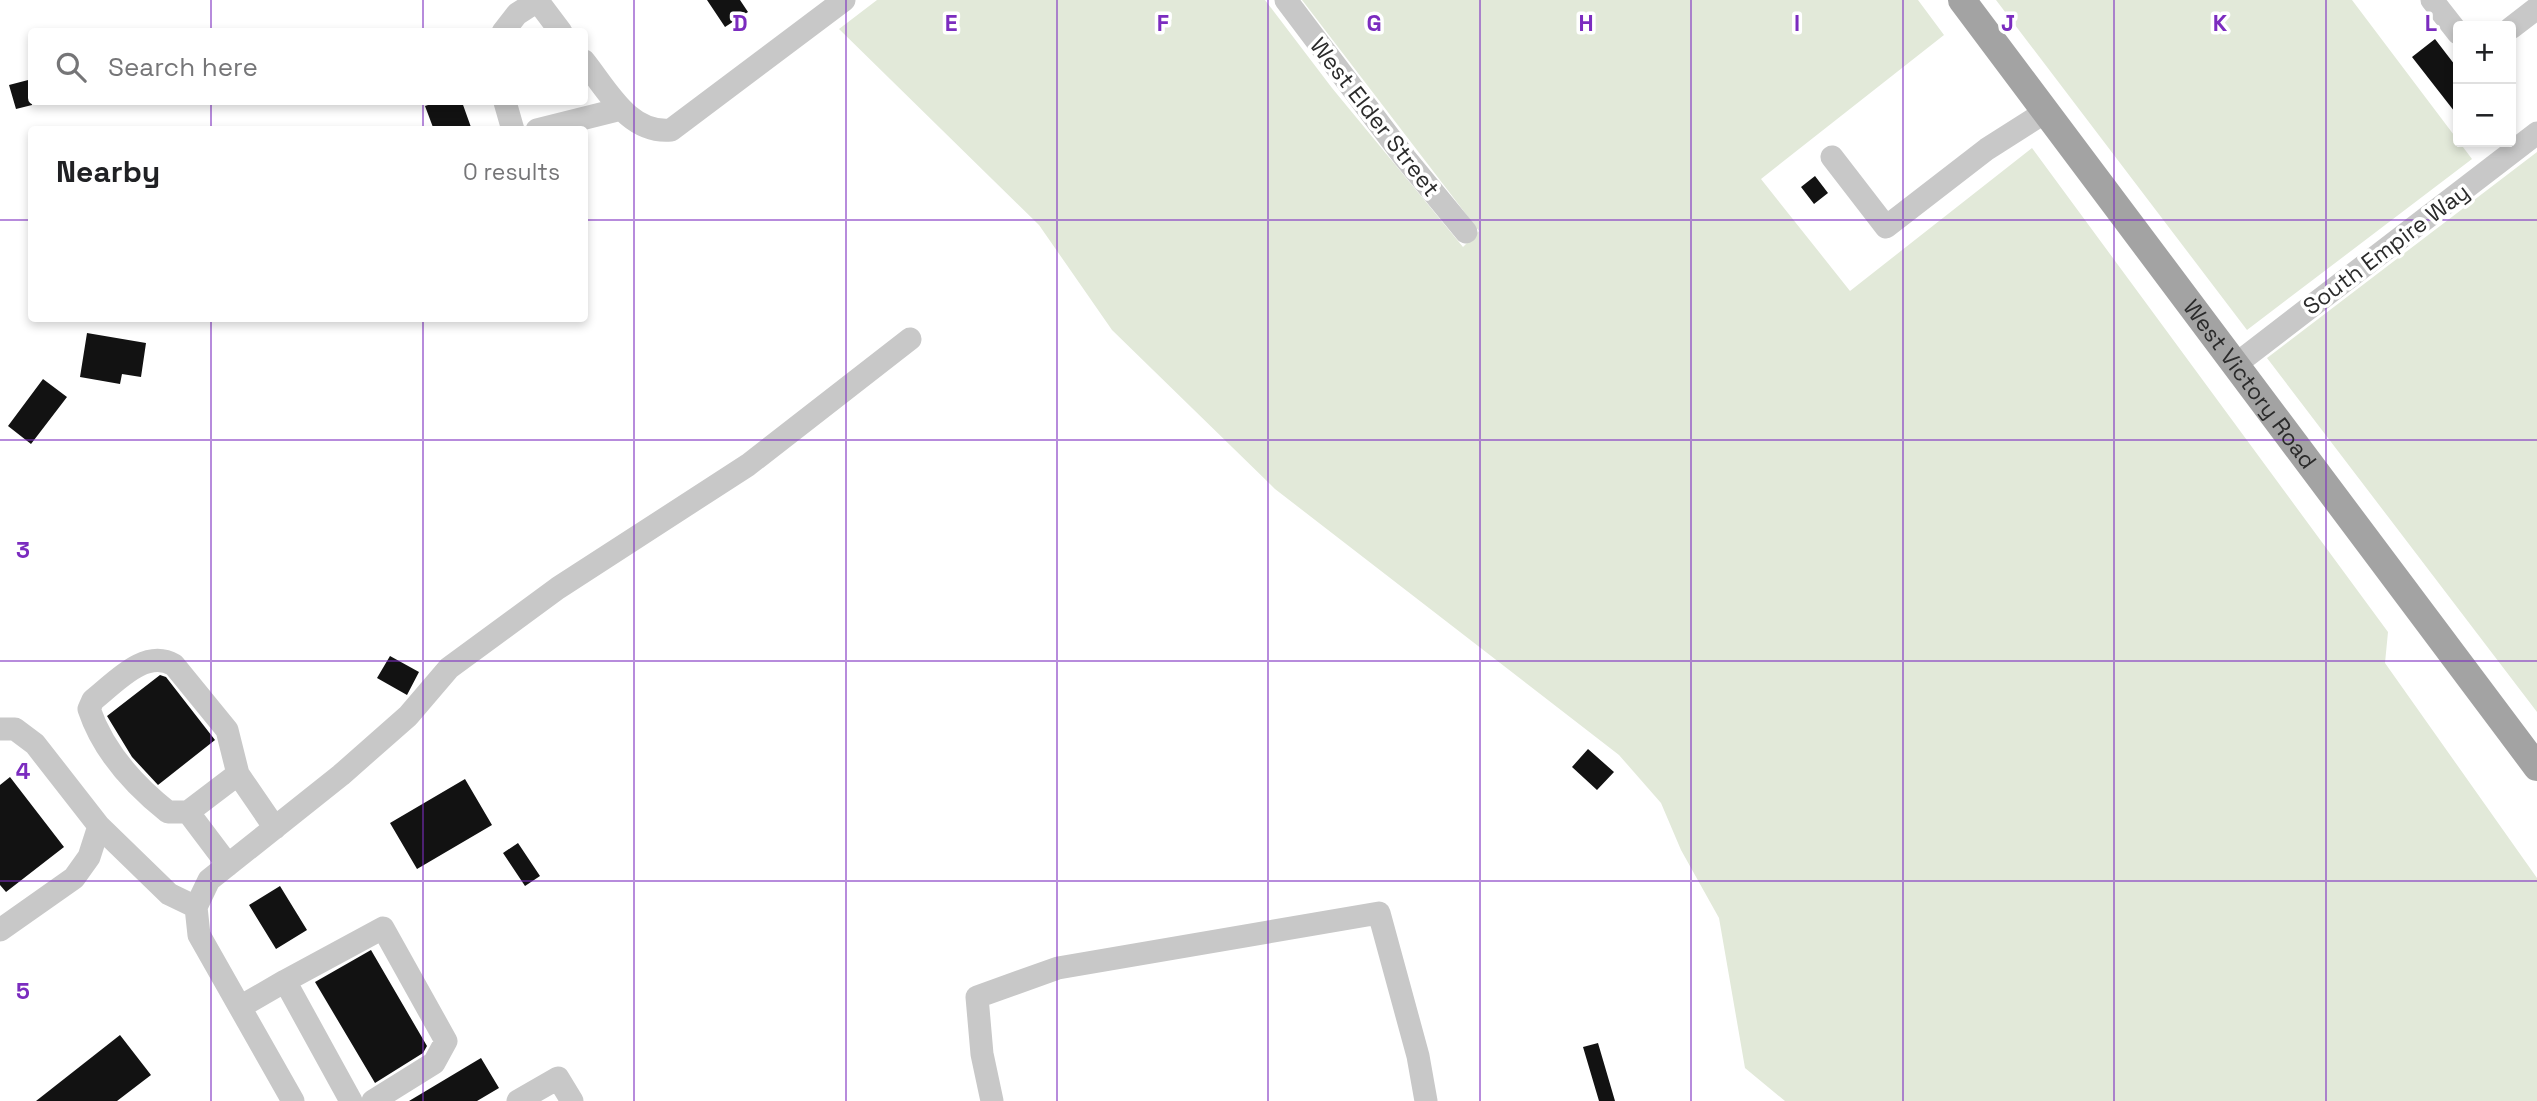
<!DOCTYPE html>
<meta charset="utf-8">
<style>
:root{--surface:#fff;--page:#f6f6f6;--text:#202124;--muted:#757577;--line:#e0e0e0}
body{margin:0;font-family:"Space Grotesk",sans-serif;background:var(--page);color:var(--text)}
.controls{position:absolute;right:21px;top:21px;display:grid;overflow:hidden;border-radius:7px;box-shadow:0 4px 10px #0003}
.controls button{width:63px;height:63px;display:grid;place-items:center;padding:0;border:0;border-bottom:2px solid var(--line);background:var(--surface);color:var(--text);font:35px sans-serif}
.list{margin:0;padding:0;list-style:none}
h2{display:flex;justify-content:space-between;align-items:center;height:91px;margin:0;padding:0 28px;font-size:30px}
h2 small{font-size:23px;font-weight:400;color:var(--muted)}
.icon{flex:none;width:38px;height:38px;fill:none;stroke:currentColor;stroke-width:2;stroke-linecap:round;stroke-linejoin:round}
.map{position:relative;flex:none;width:2537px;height:1101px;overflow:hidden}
.search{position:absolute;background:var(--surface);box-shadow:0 4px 10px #0003;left:28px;top:28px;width:560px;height:77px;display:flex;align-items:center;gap:18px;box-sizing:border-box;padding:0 24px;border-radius:7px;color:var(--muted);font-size:26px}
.panel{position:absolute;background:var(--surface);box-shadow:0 4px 10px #0003;left:28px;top:126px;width:560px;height:196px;border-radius:7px}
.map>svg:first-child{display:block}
.green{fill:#e2e9d9}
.building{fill:#121212}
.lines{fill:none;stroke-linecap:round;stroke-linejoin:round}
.minor{stroke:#c8c8c8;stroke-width:23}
.major{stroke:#a3a3a3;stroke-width:28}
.grid{fill:none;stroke:#7b2cbf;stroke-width:2;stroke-opacity:0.55}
.labels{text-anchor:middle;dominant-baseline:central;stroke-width:7;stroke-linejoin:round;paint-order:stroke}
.street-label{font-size:23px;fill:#2b2b2b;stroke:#fff}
.grid-label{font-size:23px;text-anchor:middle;font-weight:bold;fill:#7b2cbf;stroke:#fff;stroke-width:7;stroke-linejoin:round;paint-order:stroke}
</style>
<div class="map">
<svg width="2537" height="1101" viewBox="0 0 2537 1101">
<rect width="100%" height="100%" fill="#fff"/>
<path class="green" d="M877 0H1265L1332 88 1463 247 1479 231 1302 0H1918L1944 35 1761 179 1850 291 2032 148 2388 632 2385 663 2537 878V1101H1785L1745 1068 1719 918 1681 850 1661 803 1619 755 1275 489 1112 330 1039 225 839 29Z
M1996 0H2352L2472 159 2247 330Z
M2537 152V712L2267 358Z"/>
<path class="building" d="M707 0H740L748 12 725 27Z
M2435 39 2458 69V116L2412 57Z
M32 79V105L16 109 9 85Z
M437 102H462L472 130H434L425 106Z
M1815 176 1828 193 1814 204 1801 187Z
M87 333 146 343 141 377 122 374 120 384 80 377Z
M43 379 67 397 31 444 8 426Z
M390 656 419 672 407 695 377 678Z
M160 675 166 677 215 740 158 785 132 757 107 716Z
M1588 749 1614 772 1597 790 1572 767Z
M10 777 64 847 6 892 0 885V785Z
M465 779 492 825 417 869 390 823Z
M518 843 540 876 525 886 503 853Z
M280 886 307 930 276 949 249 905Z
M371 950 427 1046 423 1053 375 1083 315 982Z
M120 1035 151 1075 117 1101H36Z
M1598 1043 1615 1101H1599L1583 1047Z
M481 1058 499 1088 477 1101H409Z"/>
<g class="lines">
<path class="minor" d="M537 0 561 32
M1286 0 1405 158 1466 232
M2432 0 2458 33
M2511 28 2537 8
M503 32 517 14 537 1
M584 61C608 91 629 134 671 130L844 0
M505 102 513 130
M537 130 621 109
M1832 157 1886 227 1987 149 2045 112
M2235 365 2537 133
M0 729H15L35 744 99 826 169 894 196 907
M188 812H168C134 785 103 751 89 709L93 700C116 682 145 648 174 665L227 730 238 774
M228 865 188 812 238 774 275 828
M0 930 74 878 89 857 99 826
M240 1007 285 981
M293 1101 199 935 196 907 209 880 341 775 408 716 449 668 558 588 748 465 910 339
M351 1101 285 981 383 928 446 1041 434 1063 373 1101
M518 1101 558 1078 572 1101
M992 1101 982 1054 977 997 1058 968 1379 913 1418 1056 1426 1101"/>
<path class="major" id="s1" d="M1962 0 2537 767"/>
</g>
<path class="grid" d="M211 0V32M423 0V32M634 0V1101M846 0V1101M1057 0V1101M1268 0V1101M1480 0V1101M1691 0V1101M1903 0V1101M2114 0V1101M2326 0V1101M211 102V130M423 102V130M0 220H32M584 220H2537M211 318V1101M423 318V1101M0 440H2537M0 661H2537M0 881H2537"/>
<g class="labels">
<g class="street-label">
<text transform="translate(1375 117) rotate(52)">West Elder Street</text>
<text transform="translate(2386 249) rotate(-37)">South Empire Way</text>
<text stroke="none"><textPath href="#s1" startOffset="480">West Victory Road</textPath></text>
</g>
</g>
<g class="grid-label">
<text x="740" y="31">D</text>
<text x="951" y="31">E</text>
<text x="1163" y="31">F</text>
<text x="1374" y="31">G</text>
<text x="1586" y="31">H</text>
<text x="1797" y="31">I</text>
<text x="2008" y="31">J</text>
<text x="2220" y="31">K</text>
<text x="2431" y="31">L</text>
<text x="23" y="558">3</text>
<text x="23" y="779">4</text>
<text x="23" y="999">5</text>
</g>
</svg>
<div class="controls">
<button>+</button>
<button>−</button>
</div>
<div class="search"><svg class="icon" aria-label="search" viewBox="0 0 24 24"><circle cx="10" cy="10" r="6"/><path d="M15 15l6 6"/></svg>Search here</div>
<section class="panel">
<h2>Nearby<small>0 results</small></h2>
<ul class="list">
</ul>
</section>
</div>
